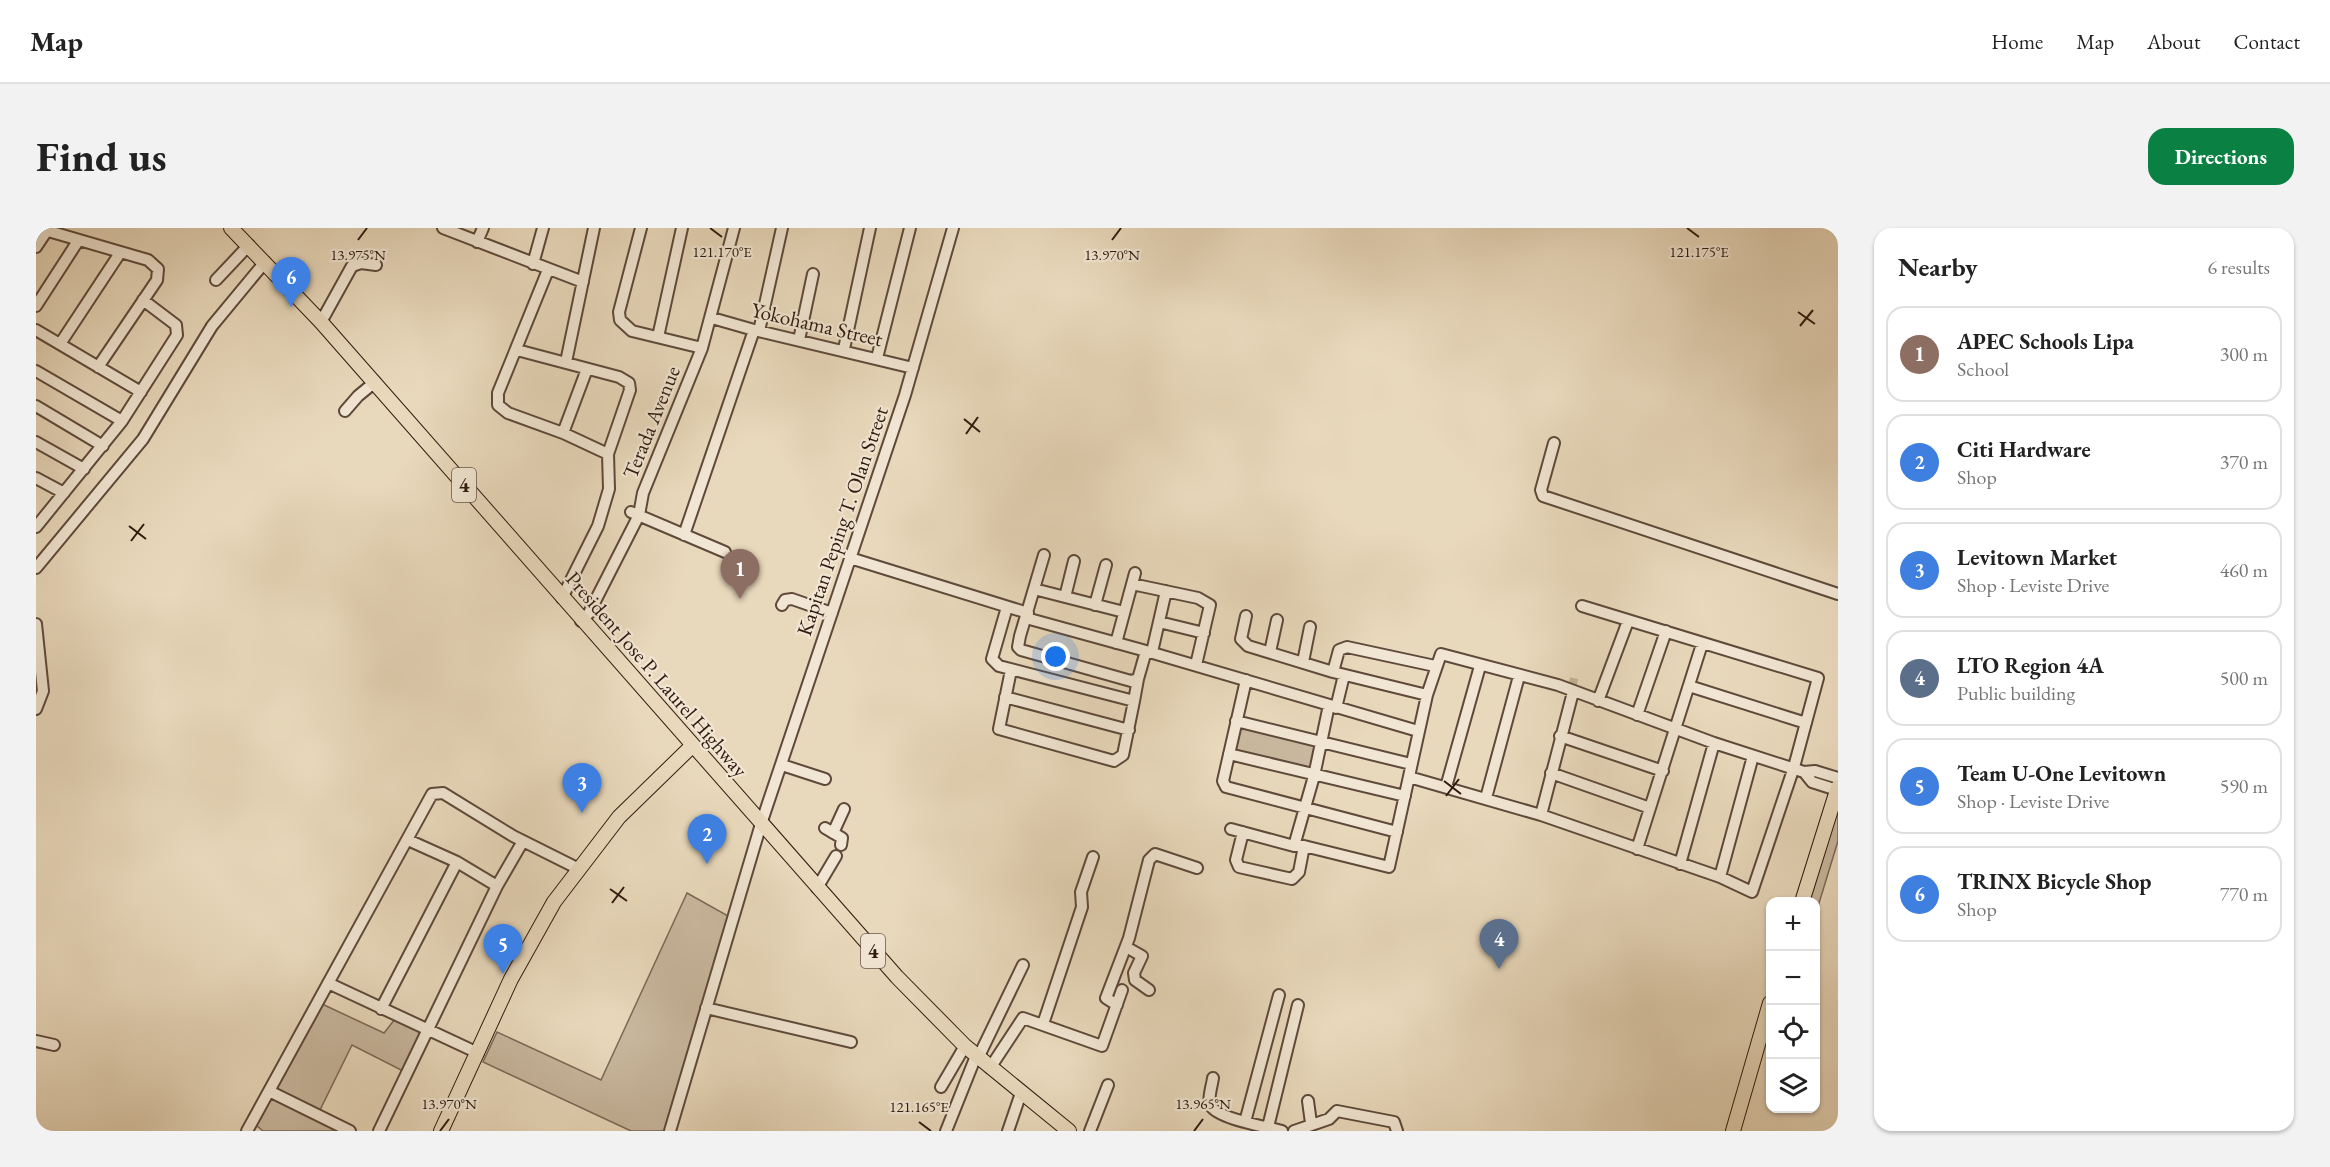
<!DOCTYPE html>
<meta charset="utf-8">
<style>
:root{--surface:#fff;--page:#f2f2f2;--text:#222;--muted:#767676;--line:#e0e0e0;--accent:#0b8043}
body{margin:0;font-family:"EB Garamond",serif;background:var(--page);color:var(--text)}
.controls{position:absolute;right:18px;bottom:18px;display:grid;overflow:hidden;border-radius:12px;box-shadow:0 2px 4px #0004}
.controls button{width:54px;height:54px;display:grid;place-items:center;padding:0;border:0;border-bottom:2px solid var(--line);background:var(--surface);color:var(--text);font:30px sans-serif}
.you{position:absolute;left:1020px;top:429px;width:21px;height:21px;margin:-15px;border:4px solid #fff;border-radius:50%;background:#1a73e8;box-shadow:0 0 0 9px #1a73e833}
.badge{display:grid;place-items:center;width:39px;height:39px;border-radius:50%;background:var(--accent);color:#fff;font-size:20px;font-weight:700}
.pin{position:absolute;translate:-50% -50px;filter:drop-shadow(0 2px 3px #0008)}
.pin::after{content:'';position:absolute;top:32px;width:21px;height:18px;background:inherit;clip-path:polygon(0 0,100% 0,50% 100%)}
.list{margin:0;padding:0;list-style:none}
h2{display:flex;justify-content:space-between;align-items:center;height:78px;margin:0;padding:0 24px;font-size:26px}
h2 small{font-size:20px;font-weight:400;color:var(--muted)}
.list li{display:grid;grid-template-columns:39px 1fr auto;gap:18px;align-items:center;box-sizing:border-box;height:96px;margin:0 12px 12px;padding:0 12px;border:2px solid var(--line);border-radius:18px}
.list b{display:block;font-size:22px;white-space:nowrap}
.list p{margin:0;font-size:20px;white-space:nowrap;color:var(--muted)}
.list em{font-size:20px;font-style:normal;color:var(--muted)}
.icon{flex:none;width:33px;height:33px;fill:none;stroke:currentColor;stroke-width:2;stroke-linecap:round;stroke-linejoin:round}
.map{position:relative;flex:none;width:1802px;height:903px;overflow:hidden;border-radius:18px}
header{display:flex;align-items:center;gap:36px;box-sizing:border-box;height:84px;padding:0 30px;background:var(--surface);border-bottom:2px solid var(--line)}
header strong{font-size:28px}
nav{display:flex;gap:33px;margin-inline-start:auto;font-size:21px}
.intro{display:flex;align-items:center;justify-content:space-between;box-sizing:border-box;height:144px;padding:0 36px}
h1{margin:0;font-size:42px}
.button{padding:15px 27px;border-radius:18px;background:var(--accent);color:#fff;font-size:21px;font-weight:700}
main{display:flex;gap:36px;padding:0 36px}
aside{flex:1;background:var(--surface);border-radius:18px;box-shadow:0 2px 4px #0004}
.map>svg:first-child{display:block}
.green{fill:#c9b89f;stroke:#7c6857;stroke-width:1.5}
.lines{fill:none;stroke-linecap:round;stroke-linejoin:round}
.minor-tunnel{stroke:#c4b399;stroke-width:10;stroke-dasharray:10 5;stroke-linecap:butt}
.minor-casing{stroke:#5e493a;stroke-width:14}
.major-casing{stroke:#2f190f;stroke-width:16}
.minor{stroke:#f1e6d3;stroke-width:10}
.major{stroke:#e9d9bc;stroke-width:14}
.ticks{fill:none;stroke:#2f190f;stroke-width:2}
.labels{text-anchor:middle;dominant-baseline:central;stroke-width:4.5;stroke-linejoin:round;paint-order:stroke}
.shield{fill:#f1e6d3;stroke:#69564a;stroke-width:1.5}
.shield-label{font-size:20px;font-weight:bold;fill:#2f190f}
.street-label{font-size:21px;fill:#2f190f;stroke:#f1e6d3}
.ticks-label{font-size:15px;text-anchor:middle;fill:#2f190f;stroke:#f1e6d3;stroke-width:4.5;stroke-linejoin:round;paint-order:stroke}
</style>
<header>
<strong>Map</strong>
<nav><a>Home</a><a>Map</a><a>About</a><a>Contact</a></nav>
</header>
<div class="intro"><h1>Find us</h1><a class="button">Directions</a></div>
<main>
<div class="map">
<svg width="1802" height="903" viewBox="0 0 1802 903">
<rect width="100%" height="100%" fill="#e9d9bc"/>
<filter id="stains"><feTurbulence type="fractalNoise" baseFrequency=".00333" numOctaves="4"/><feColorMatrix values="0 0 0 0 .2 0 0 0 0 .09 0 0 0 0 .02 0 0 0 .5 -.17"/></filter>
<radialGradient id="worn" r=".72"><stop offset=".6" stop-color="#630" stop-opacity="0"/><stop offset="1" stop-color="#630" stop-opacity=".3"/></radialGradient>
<path class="green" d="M1207 498 1278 516 1280 520 1275 541 1199 523 1203 500Z
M1802 581V613L1780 685V674H1773Z
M651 665 694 689 629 903H595L447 834 461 804 565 852Z
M286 776 348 805 359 791 384 804 367 843 316 817 283 884 240 863 239 857Z
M235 869 304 903H227L220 897Z"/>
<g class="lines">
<path class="minor-tunnel" d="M1533 454 1541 456"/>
<g class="minor-casing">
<path id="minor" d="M2 0 112 32 122 41 121 52 62 139
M407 0 547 54
M605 0 583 84 584 92 596 103 666 120
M441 14 447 0
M0 19 10 4
M497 36 507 0
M512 42 462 165V177L472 185 527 205 572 226
M180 52 213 17
M0 78 42 13
M676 90 718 102 877 140
M285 94 316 38 325 35 340 37
M0 102 105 164
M723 103 746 0
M622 109 646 0
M763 112 777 46
M24 116 84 25
M808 121 834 0
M481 122 583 149 593 155 594 162 572 226 573 261 562 298 526 370
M841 130 874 0
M530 134 558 0
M0 143 86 193
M0 178 67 218
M309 183 322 168 339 154
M527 205 551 141
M0 214 48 241
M1518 215 1505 262 1507 268 1802 366
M0 250 28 265
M595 284 689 324
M0 299 86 193 141 107 140 97 107 72
M648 307 718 102
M1008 327 984 408 982 419 985 422 1095 453 1102 451 1110 423
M814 330 992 385
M0 340 107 211 176 98 229 34
M1096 356 1162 370 1174 377 1160 437
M998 361 1088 384
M1029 369 1038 333
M746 377 749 372 756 371 796 385
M1059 377 1070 337
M971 379 956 431 963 438 1098 473 1102 451
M1210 388 1205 411 1212 418 1297 444 1391 467
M990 390 1110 423 1382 503
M545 393 553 385 603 287 607 265 666 120 698 0
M1123 394 1168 405
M0 396 7 463 0 481
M1080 415 1099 345
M1116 424 1130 363
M1234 424 1241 392
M1267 434 1274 399
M975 442 963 501 1078 533 1087 527 1098 473
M1297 444 1303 422 1311 419 1399 438
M1210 452 1187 553 1190 559 1361 604
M1653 458 1770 495
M969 469 1093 502
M1562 473 1592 393
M1300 480 1308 447
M1601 487 1630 403
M1200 493 1375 536
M1524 508 1627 543
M1193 526 1369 568
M746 537 789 551
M1768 544 1776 554 1801 562
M1515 545 1614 580
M1373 549 1505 587 1684 649 1716 664 1758 539 1782 450 1546 378
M1410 559 1444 438
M1450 570 1483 448
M1505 587 1537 464
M789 600 806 610 805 617
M1195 601 1258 618H1268L1353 639 1391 467 1405 426 1522 457 1678 515 1768 544 1779 543 1802 550
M1207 604 1200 632 1203 639 1256 651 1263 644 1268 618
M797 605 808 581
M372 612 421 634 461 658
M1258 618 1278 548 1293 477
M1601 621 1666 416
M1644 636 1678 515
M1684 649 1717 528
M781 660 800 628
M1090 719 1106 728 1098 745 1099 752 1113 762
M292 755 442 825
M1081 777 1070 770 1093 710 1113 632 1119 626 1161 640
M670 780 815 814
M345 781 421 634
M1007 796 1046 679 1045 664 1057 629
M0 813 18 817
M942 830 987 737
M954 840 987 790 1066 818 1086 762
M1177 850C1176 858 1171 872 1175 878 1182 891 1232 899 1246 903
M905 859 929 818
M233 863 314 903
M1272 873 1275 895
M1209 894 1243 767
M1232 899 1262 777
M211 903 396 566 407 565 477 608 541 640
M343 903 461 658 487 613
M634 903 725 596 869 167 917 0
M910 903 940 828
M972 903 985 865
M1054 903 1072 857
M1258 903 1293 891 1301 883 1358 894 1361 903"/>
</g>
<g class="major-casing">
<path id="major" d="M195 0 285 94 861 749 929 818 1033 903
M1766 674 1802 559
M405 903 475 751 518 674 583 589 657 517
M1697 903 1734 775"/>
</g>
<use href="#minor" class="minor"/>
<use href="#major" class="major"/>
</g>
<path class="ticks" d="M674 0 686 9M1651 0 1663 9M322 12 331 0M1076 12 1085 0M1762 84 1779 96M1764 98 1777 82M928 191 944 204M930 206 942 189M93 298 110 311M95 313 108 296M1408 553 1425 566M1410 568 1423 551M574 661 591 673M576 675 588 659M883 894 895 903M404 903 413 891M1158 903 1167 891"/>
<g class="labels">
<g class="shield">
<rect x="416" y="240" width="24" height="34" rx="4.5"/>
<rect x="825" y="706" width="24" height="34" rx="4.5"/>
</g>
<g class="shield-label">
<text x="428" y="257">4</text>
<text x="837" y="723">4</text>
</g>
<g class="street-label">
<text transform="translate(781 96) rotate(13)">Yokohama Street</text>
<text transform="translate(615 194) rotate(-68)">Terada Avenue</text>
<text transform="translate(806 293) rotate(-71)">Kapitan Peping T. Olan Street</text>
<text transform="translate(621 446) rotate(49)">President Jose P. Laurel Highway</text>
</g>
</g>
<g class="ticks-label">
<text x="1663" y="29">121.175°E</text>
<text x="686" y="29">121.170°E</text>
<text x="322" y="32">13.975°N</text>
<text x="1076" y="32">13.970°N</text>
<text x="413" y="881">13.970°N</text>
<text x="1167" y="881">13.965°N</text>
<text x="883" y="884">121.165°E</text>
</g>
<rect width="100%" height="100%" filter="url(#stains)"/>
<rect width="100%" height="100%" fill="url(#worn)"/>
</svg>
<div class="controls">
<button>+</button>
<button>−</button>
<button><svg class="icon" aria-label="locate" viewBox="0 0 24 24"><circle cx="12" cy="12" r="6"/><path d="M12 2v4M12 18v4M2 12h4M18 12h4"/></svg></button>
<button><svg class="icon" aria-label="layers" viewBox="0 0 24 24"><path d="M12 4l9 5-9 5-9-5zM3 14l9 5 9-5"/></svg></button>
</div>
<div class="you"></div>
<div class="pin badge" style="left:704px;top:371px;background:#8d6e63">1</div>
<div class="pin badge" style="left:671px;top:636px;background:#3f7fe0">2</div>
<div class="pin badge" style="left:546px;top:585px;background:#3f7fe0">3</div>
<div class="pin badge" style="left:1463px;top:741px;background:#5c6f8a">4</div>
<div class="pin badge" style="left:467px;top:746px;background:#3f7fe0">5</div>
<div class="pin badge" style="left:255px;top:79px;background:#3f7fe0">6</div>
</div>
<aside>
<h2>Nearby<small>6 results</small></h2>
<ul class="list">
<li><span class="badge" style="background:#8d6e63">1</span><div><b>APEC Schools Lipa</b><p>School</p></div><em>300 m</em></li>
<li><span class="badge" style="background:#3f7fe0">2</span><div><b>Citi Hardware</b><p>Shop</p></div><em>370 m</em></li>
<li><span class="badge" style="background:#3f7fe0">3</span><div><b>Levitown Market</b><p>Shop · Leviste Drive</p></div><em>460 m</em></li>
<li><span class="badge" style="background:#5c6f8a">4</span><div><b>LTO Region 4A</b><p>Public building</p></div><em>500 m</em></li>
<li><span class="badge" style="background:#3f7fe0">5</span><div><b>Team U-One Levitown</b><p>Shop · Leviste Drive</p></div><em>590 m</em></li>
<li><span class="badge" style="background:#3f7fe0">6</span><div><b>TRINX Bicycle Shop</b><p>Shop</p></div><em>770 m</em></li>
</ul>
</aside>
</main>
